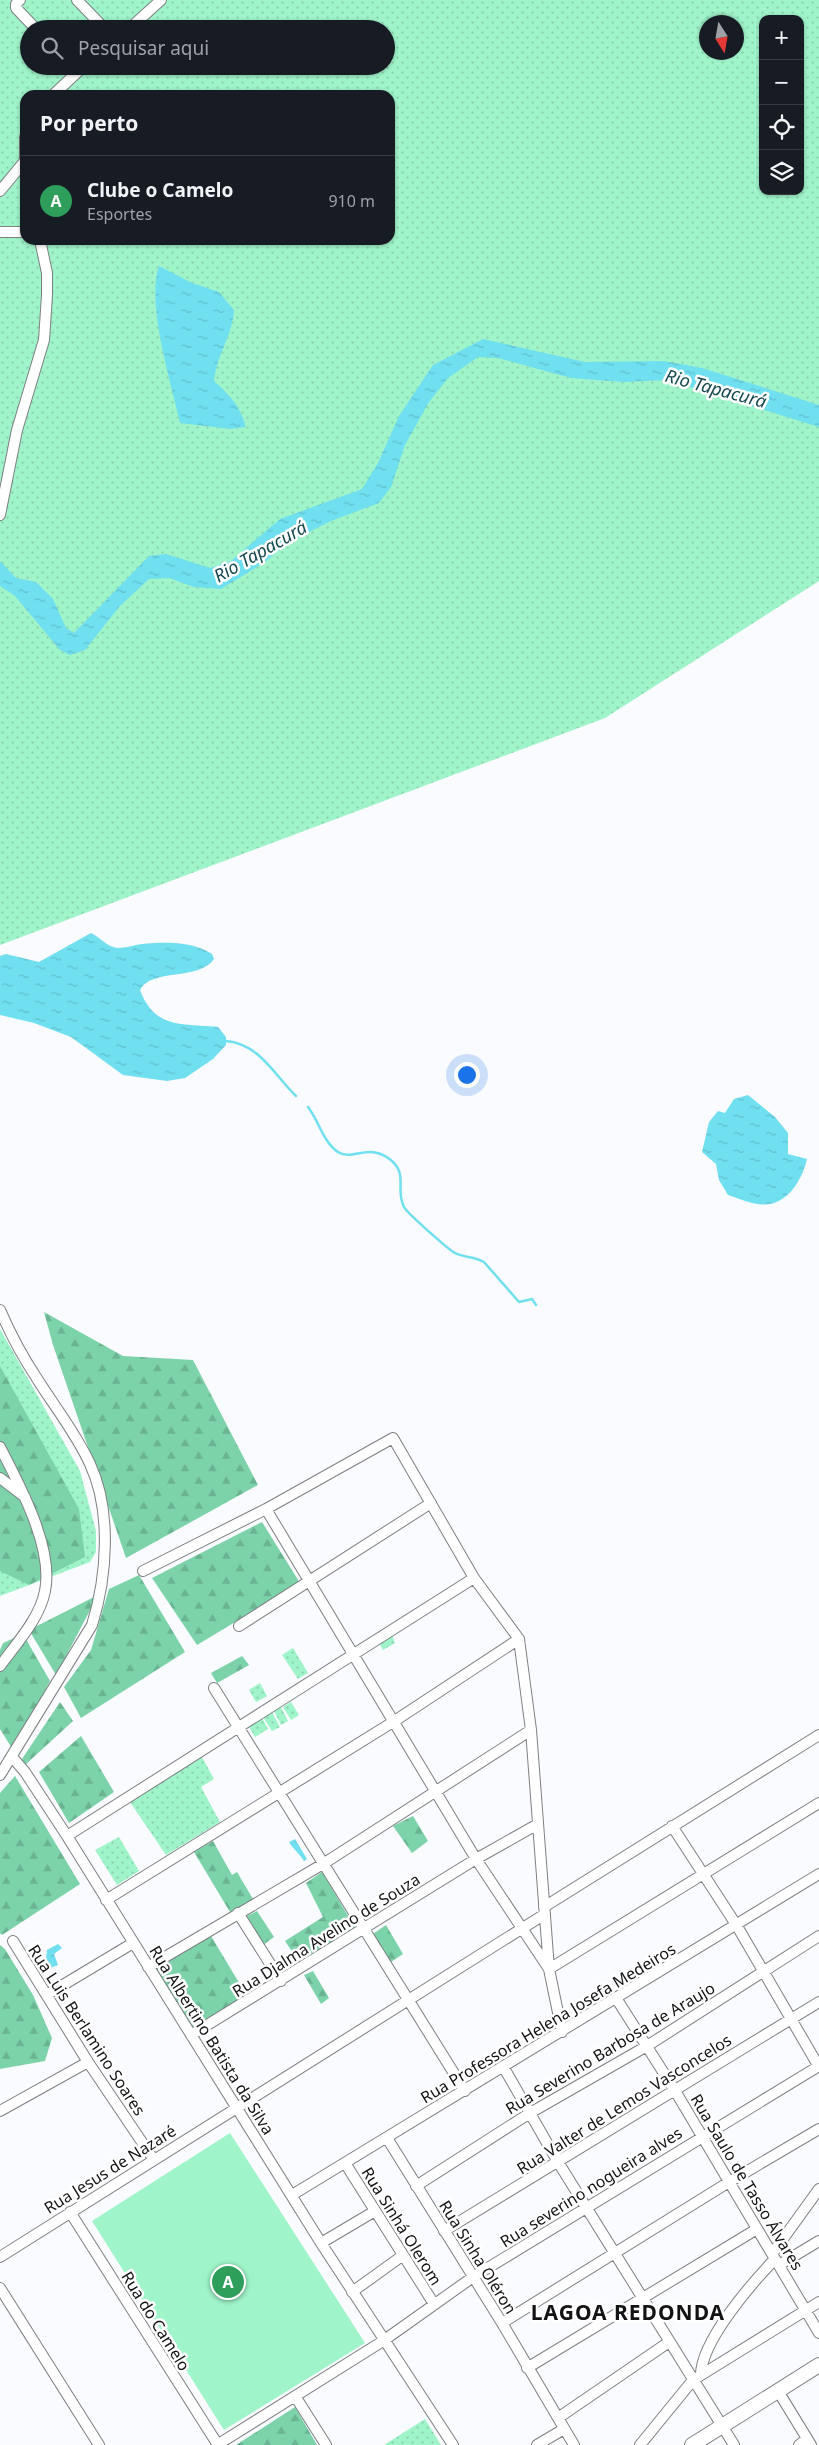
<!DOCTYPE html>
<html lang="pt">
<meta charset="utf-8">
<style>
:root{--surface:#171b24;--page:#242831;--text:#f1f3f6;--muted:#9ea1a6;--line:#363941;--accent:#d93025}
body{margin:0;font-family:"Noto Sans",sans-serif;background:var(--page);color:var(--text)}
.controls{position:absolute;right:15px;top:15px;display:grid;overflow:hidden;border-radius:10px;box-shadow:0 1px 4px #0004}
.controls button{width:45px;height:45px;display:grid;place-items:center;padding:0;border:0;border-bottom:1px solid var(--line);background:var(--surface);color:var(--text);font:25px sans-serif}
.compass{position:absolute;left:699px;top:15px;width:45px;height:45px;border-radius:50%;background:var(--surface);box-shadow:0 1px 4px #0004;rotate:169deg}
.you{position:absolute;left:466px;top:1074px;width:18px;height:18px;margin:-12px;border:4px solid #fff;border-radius:50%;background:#1a73e8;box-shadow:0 0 0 8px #1a73e833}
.badge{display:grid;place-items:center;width:32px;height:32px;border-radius:50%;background:var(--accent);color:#fff;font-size:16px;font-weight:700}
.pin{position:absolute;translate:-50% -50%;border:2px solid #fff;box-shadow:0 1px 5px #0006}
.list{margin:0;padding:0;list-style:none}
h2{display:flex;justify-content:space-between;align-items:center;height:65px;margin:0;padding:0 20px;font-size:21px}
h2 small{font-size:16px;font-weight:400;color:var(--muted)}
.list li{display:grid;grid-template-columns:32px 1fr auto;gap:15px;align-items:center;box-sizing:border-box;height:90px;padding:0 20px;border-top:1px solid var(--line)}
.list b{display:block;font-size:19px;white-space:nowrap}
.list p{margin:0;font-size:16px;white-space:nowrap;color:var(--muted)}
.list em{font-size:16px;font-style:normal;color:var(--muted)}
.icon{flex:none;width:28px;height:28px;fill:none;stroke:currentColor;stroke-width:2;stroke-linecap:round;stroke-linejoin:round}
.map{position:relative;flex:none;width:819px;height:2445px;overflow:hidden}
.search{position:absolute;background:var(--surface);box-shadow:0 1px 4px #0004;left:20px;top:20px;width:375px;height:55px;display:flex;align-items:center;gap:12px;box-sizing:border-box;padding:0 18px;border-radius:28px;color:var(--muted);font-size:19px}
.panel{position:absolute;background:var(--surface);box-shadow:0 1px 4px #0004;left:20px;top:90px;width:375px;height:155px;border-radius:15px}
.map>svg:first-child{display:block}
.grass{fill:url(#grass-dots);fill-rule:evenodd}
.forest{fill:url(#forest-firs)}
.pitch{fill:#9ff4c9}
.water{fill:url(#water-ripples)}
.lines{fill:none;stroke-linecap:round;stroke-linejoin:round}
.stream{stroke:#70dff0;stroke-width:2.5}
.street-casing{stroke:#7d7f81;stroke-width:12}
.secondary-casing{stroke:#7d7f81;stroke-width:16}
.street{stroke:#fff;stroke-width:10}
.secondary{stroke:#fff;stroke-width:14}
.labels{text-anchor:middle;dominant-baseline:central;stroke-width:5;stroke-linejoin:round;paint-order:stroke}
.street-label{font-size:16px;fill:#121314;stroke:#fff}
.water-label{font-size:18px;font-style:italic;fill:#164950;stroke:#fff}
.district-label{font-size:21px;font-weight:bold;letter-spacing:1px;fill:#121314;stroke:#fff}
</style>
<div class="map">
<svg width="819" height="2445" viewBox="0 0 819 2445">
<defs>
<pattern id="grass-dots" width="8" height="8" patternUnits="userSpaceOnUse" patternTransform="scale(1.25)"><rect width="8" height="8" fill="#9ff4c9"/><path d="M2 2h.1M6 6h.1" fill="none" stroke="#88d0ac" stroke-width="1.8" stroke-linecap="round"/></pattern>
<pattern id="forest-firs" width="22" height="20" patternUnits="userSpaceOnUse" patternTransform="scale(1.25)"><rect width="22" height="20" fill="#7cd3a9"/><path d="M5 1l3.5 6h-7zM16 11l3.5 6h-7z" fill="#6ab491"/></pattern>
<pattern id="water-ripples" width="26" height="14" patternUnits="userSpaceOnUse" patternTransform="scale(1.25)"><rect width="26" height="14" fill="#70dff0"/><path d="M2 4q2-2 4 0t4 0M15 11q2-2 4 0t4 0" fill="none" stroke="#60becd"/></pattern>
</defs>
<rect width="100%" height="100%" fill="#f9fbfe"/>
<path class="grass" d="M0 0H819V581L605 718 0 945ZM763 19H800V191H763ZM706 22H736V52H706ZM29 29H386V66H29ZM25 95H390V240H25Z
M0 1329 80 1471 96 1531V1552L90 1562 0 1596Z
M392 1635 395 1643 383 1650 379 1643Z
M293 1648 308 1673 298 1679 282 1655Z
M260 1683 267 1696 256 1702 249 1690Z
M291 1702 299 1715 291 1720 283 1707Z
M281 1707 288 1721 281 1725 274 1711Z
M272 1712 280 1727 272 1731 263 1717Z
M262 1718 268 1729 255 1737 248 1725Z
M202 1757 214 1779 201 1787 220 1822 166 1855 130 1802Z
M119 1837 139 1871 117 1885 95 1850Z
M425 2419 441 2445H384Z"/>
<path class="forest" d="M44 1312 123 1356 193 1360 258 1485 126 1558 53 1345Z
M0 1366 79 1509 85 1557 29 1585 0 1571Z
M262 1522 300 1583 197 1645 152 1578Z
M139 1575 185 1652 81 1718 64 1687 91 1650 109 1589Z
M98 1595 56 1675 29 1630Z
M23 1634 50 1681 13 1750 0 1729V1650L3 1643Z
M242 1656 249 1665 217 1683 211 1673Z
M60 1702 73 1721 25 1765 22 1759Z
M81 1736 114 1792 69 1823 39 1772Z
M15 1776 80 1884 2 1935 0 1933V1793Z
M413 1816 428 1841 412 1853 393 1826Z
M213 1841 232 1875 237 1872 253 1899 230 1912 194 1852Z
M322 1872 356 1929 299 1962 285 1941 323 1917 306 1883Z
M257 1911 274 1937 263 1945 245 1917Z
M386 1925 403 1954 391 1962 373 1934Z
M211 1936 247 1996 192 2029 154 1968Z
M0 1945 5 1949 33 1995 52 2038 45 2061 0 2069Z
M313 1971 329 1998 321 2004 304 1975Z
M295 2407 317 2445H236Z"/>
<path class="pitch" d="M230 2133 365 2343 224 2430 92 2221Z"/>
<path class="water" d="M159 266 192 283 219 292 234 310C232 337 217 354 214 381 230 395 240 406 246 427L230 429 180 423C171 382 146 304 159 266Z
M483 339 585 362 664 361 702 368 819 405V427L668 380 624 382 571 378 498 358 478 357 448 378 429 402 405 445 391 487 379 503 331 521 289 542 265 562 221 589 194 587 169 578 149 579 119 607 85 650 70 655 60 650 15 596 0 586V561L16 578 36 582 53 599 66 628 74 633 149 556 166 554 210 568 231 561 280 519 362 489 378 463 399 416 433 365Z
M91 933C101 938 107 947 118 948 126 948 134 945 142 944 165 942 192 941 212 954L214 959C199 981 151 968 140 990 155 1030 183 1023 218 1027L226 1037V1045L213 1059 185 1078 167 1081 123 1075 71 1037 34 1023 0 1015V956L6 954 39 962Z
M748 1095 775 1117 788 1133V1154L807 1159C802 1181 785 1209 758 1204 748 1203 738 1198 728 1195L719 1180 716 1164 702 1152 709 1122 718 1111 725 1113 734 1099Z
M295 1839 307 1859 304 1861C300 1854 293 1849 289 1842Z
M58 1944 62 1948 54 1954 58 1965 50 1968 46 1958 47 1950Z"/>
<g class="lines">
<path class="stream" d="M226 1041C260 1044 274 1075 296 1096
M308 1107C319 1121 323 1142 338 1152 353 1162 369 1141 392 1161 408 1176 395 1189 404 1207 407 1213 449 1250 455 1253 465 1258 474 1256 484 1262L519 1302 532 1299 536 1305"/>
<g class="street-casing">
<path id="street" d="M20 0 16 4V8L36 29
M77 0 105 29
M129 29 161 0
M53 95 84 66
M25 137V165
M0 191 24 162
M0 232H25
M0 515 17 430 44 340 47 295V273L40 240
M0 1310C10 1333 22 1356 36 1377 54 1406 76 1433 90 1464 112 1511 107 1577 92 1625L0 1775
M0 1447C19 1484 54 1548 45 1591 40 1618 16 1644 0 1666
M0 1478 25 1497
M266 1509 476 1859 549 1969 819 1803
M143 1571 266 1509 393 1438 474 1578 519 1639 531 1730 549 1969 562 2032
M239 1626 431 1503
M214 1688 465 2091
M13 1758 25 1772 67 1836 321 2243 453 2445
M672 1826 737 1926 819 2067
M67 1836 474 1578
M106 1900 393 1722 519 1639
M544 1907 819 1735
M238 1913 281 1981
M13 1941 88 2062 154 2160
M148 1967 323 1864 531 1730
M48 1994 133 1943
M616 1998 674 2089 819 2333
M191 2035 476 1859 538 1824
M504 2068 558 2162 734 2445
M0 2111 88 2062
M387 2138 502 2323 574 2445
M345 2163 434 2304
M416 2186 530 2113 647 2046 819 1936
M292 2195 819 1874
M70 2212 218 2445
M444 2231 819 2002
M321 2243 375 2211
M772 2254 819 2189
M0 2257 545 1914
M779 2265 819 2241
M0 2288 99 2445
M352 2292 402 2256
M502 2323 729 2182 819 2129
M527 2368 757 2229
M701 2375C701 2341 752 2283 775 2259
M778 2391 811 2445
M295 2396 326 2445
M558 2418 669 2342
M217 2445 383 2341 473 2277 819 2066
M537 2445 564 2429
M640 2445 693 2380 819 2302
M799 2445 807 2439"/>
</g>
<g class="secondary-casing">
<path id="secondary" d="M692 2445 819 2365"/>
</g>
<use href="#street" class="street"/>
<use href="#secondary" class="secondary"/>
</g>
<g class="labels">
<g class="street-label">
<text transform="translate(326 1935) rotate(-32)">Rua Djalma Avelino de Souza</text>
<text transform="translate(548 2023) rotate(-31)">Rua Professora Helena Josefa Medeiros</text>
<text transform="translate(87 2030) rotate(57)">Rua Luis Berlamino Soares</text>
<text transform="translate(212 2040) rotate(58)">Rua Albertino Batista da Silva</text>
<text transform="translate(610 2048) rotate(-31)">Rua Severino Barbosa de Araujo</text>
<text transform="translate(624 2104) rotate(-32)">Rua Valter de Lemos Vasconcelos</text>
<text transform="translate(110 2169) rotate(-32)">Rua Jesus de Nazaré</text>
<text transform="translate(747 2182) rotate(59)">Rua Saulo de Tasso Álvares</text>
<text transform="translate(591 2187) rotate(-32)">Rua severino nogueira alves</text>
<text transform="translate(402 2226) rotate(58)">Rua Sinhá Olerom</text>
<text transform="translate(478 2257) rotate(58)">Rua Sinha Oléron</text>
<text transform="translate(156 2321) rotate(58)">Rua do Camelo</text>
</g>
<g class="water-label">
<text transform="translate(716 388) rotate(15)">Rio Tapacurá</text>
<text transform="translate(260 551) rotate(-30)">Rio Tapacurá</text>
</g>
<g class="district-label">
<text x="628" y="2312">LAGOA REDONDA</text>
</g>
</g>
</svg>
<div class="controls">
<button>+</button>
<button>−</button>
<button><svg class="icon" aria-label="locate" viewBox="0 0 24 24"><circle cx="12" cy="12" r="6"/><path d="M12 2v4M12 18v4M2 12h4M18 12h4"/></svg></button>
<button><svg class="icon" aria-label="layers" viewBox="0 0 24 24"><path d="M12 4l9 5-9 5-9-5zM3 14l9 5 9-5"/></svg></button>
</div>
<svg class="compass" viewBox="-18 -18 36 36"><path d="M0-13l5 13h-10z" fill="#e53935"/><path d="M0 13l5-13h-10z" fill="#9ea1a6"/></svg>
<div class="you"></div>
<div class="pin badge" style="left:228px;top:2282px;background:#2e9e5b">A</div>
<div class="search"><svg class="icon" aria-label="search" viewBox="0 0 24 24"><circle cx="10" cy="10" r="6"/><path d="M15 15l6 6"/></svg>Pesquisar aqui</div>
<section class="panel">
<h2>Por perto<small></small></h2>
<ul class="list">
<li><span class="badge" style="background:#2e9e5b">A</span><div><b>Clube o Camelo</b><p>Esportes</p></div><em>910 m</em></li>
</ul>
</section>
</div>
